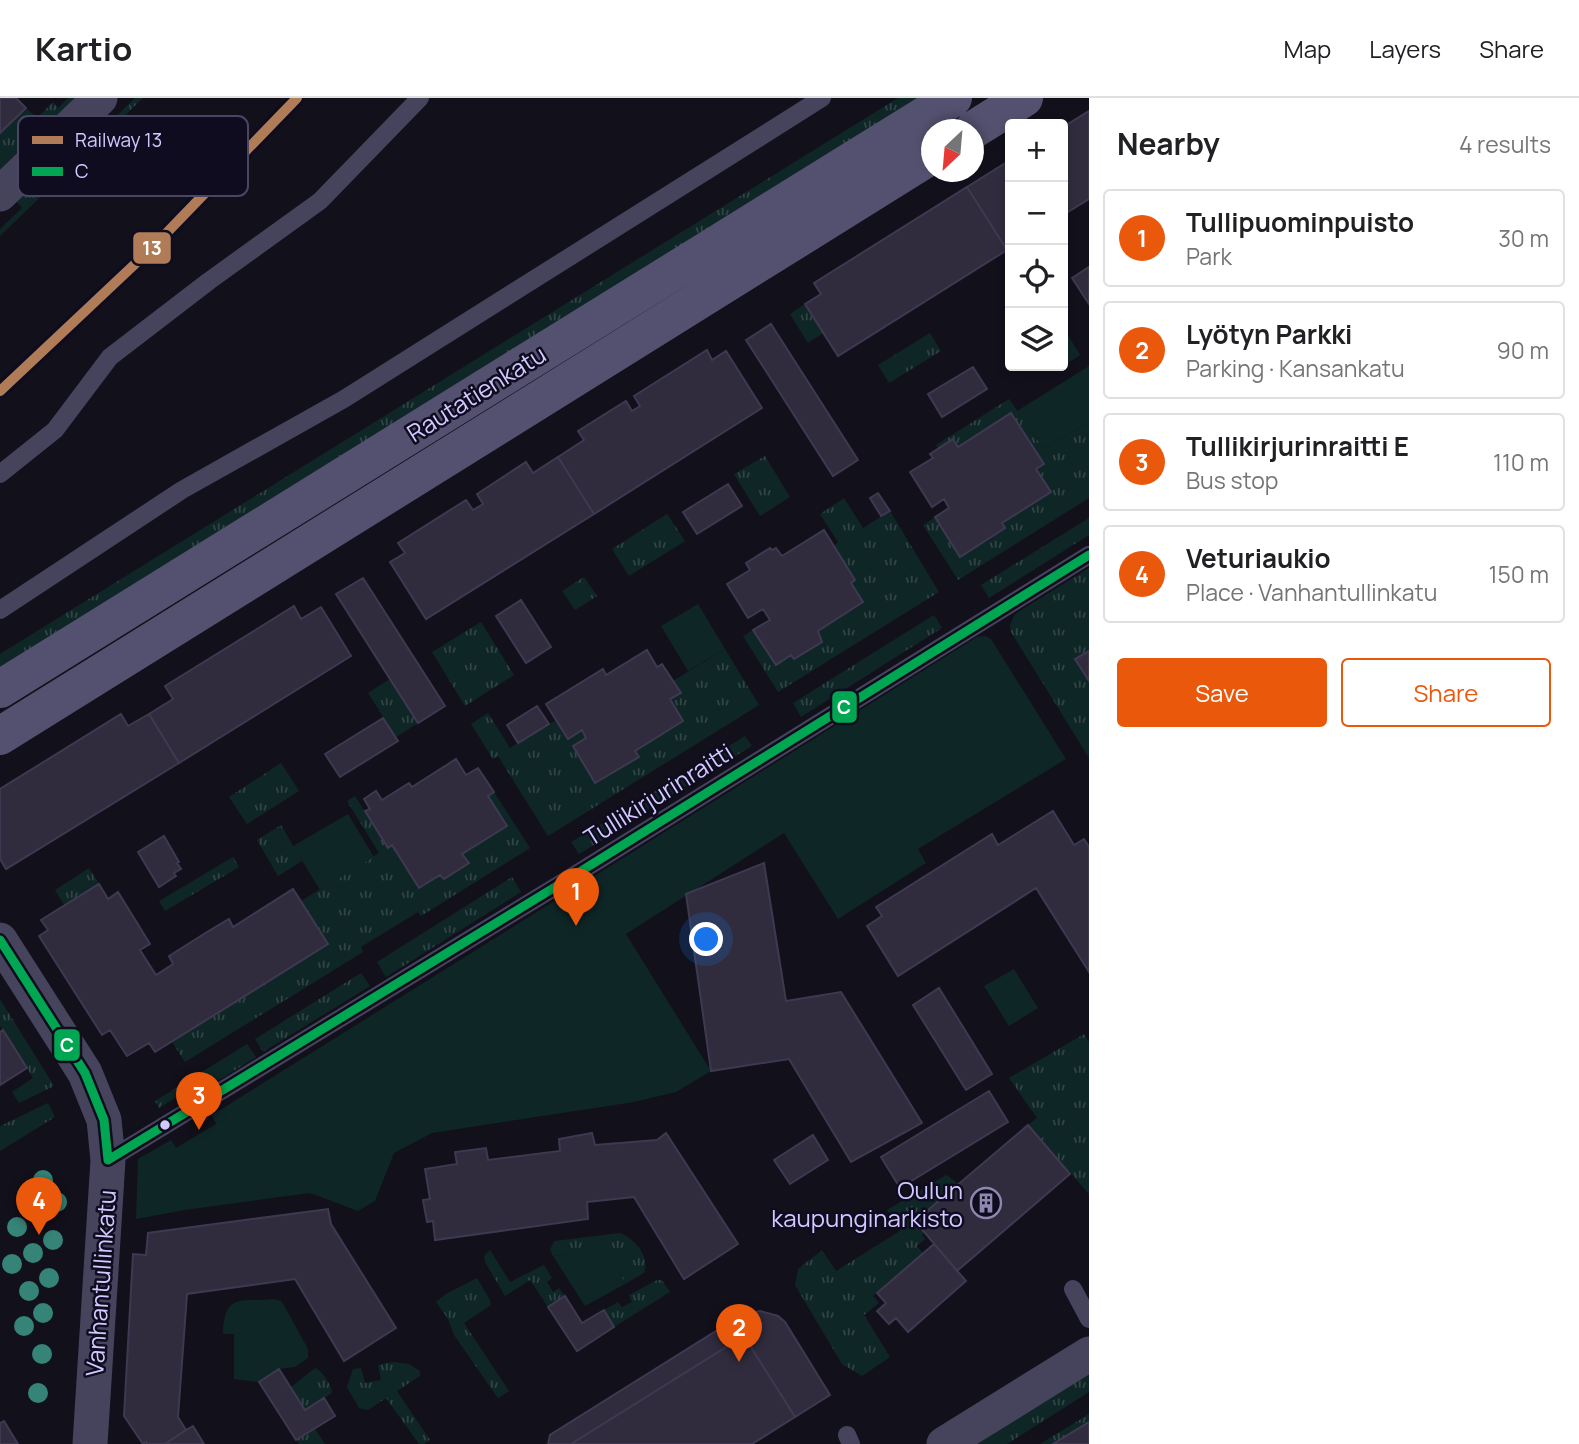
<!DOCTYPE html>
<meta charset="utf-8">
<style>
:root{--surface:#fff;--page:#f6f6f6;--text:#202124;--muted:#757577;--line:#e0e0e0;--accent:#ea580c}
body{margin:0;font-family:Manrope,sans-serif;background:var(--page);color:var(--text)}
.controls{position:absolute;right:21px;top:21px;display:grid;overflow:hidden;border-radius:7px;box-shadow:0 4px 10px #0003}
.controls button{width:63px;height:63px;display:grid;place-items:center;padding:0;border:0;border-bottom:2px solid var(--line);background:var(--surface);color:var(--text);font:35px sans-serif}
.compass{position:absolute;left:921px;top:21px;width:63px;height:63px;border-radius:50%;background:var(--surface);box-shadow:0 4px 10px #0003;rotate:206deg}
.you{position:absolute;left:707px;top:842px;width:24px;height:24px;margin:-18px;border:5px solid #fff;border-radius:50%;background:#1a73e8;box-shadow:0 0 0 10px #1a73e833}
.badge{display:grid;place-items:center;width:46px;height:46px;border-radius:50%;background:var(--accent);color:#fff;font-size:23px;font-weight:700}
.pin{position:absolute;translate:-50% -58px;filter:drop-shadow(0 2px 4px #0008)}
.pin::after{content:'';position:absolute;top:37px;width:24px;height:21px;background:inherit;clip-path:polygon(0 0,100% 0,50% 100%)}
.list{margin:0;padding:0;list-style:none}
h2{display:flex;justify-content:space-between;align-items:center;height:91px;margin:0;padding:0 28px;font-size:30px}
h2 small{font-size:23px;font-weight:400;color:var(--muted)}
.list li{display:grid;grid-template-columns:46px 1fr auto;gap:21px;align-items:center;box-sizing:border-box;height:98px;margin:0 14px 14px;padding:0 14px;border:2px solid var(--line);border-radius:7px}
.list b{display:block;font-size:26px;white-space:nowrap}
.list p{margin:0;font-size:23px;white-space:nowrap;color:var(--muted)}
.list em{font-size:23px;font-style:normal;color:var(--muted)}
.actions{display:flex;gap:14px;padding:21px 28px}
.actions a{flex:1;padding:16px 0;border:2px solid var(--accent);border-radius:7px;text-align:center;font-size:24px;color:var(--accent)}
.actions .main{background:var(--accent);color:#fff}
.icon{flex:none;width:38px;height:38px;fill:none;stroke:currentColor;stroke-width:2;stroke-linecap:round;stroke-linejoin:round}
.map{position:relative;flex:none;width:1089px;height:1346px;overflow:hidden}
header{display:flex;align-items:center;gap:42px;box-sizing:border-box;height:98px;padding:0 35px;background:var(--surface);border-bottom:2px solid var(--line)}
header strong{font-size:33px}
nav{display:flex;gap:38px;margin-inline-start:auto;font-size:24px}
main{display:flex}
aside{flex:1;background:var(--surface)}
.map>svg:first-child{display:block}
.grass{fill:url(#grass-tufts)}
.park{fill:#0f2627}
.building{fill:#302c3e;stroke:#3e3950;stroke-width:2}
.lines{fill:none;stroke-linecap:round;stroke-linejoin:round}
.lane{stroke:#46445c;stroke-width:18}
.street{stroke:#46445c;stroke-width:35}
.secondary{stroke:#53516f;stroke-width:38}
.bus-1-casing{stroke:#0f0c1f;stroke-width:14}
.bus-1{stroke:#00a651;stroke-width:9}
.rail-1-casing{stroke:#0f0c1f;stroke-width:16}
.rail-1{stroke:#b07c57;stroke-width:10}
.tree{fill:#368377}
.bus-dot{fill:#d1c9ff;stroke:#0f0c1f;stroke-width:2.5}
.labels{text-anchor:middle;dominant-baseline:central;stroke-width:5;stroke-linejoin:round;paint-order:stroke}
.street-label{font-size:24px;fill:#d1c9ff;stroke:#0f0c1f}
.poi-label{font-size:24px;fill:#d1c9ff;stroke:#0f0c1f;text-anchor:end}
.key{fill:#0f0c1f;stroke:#494562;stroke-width:2}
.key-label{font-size:19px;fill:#d1c9ff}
.line-badge{stroke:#0f0c1f;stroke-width:2.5}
.badge-label{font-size:19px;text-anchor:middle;font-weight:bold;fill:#fff}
</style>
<header>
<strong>Kartio</strong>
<nav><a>Map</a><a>Layers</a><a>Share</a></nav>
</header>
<main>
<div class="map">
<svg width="1089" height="1346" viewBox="0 0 1089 1346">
<defs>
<pattern id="grass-tufts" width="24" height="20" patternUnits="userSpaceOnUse" patternTransform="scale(1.75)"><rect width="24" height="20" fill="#0f2627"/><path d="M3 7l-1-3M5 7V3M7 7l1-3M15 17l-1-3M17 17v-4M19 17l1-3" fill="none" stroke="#314447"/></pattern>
</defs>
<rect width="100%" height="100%" fill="#12101b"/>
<path class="grass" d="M68 0H78L0 76V35L26 10 37 20 53 4 58 10Z
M135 0H143L0 138V131L22 110 15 102 68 50 76 57Z
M898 0H929L0 580V556Z
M805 206 823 235 808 245 790 216Z
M1063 229 1080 257 1062 269 1063 268Z
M930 235 941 253 889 285 878 267Z
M1009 301 1044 351 1089 324V400L958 482 923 427 935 419 960 459 1005 430 1002 425 1050 394 1036 371 1043 366 958 349 953 341 938 351 936 347Z
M765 358 790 399 760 418 734 376Z
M844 400 863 430 890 413 939 494 778 594 743 538 753 532 775 566 791 557 794 561 822 544 818 533 863 505 851 485 855 481 834 448 838 444 820 416Z
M667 416 685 443 629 478 612 451Z
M1089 420V437L989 500 981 487Z
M1089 470V553L1076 561 1089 583V660L1011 534 1010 527 1015 516Z
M584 479 597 498 575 512 562 493Z
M934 517 942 530 801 619 793 605Z
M481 524 514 577 465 608 432 554Z
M725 551 759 607 548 738 498 658 493 661 471 626 488 615 510 650 556 622 568 641 582 632 586 640 573 649 596 685 638 659 635 653 670 601 680 595 673 583Z
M390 581 418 625 396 639 368 595Z
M745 638 752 648 639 717 633 707Z
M281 665 299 693 247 726 229 699Z
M494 694 530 750 421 818 418 814 361 849 363 854 185 964 172 944 328 846 301 803 379 755 347 703 355 698 387 749 392 747 419 790 440 777 444 781 468 766 462 756 507 728 488 698Z
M626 711 633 723 579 756 571 744Z
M281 727 302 763 278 778 257 742Z
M233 759 239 769 165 813 159 803Z
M89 770 99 786 64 807 55 792Z
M512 779 521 794 386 879 377 864Z
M361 875 370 888 263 954 255 941Z
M0 901 54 988 19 1005 12 994 33 980 0 928Z
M1084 936 1089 944V1096L1028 1027 1037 1020 1009 980Z
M247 946 256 959 184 1004 180 997 159 1010 155 1003Z
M48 1005 55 1019 0 1053V1028Z
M946 1077 959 1086 915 1123 924 1135 922 1137 925 1141 917 1148 923 1155 873 1198 879 1205 864 1217 890 1259 862 1278 842 1266 795 1187 798 1171 822 1152 836 1173 900 1133 887 1112Z
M620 1135C635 1141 650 1158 644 1175L625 1186 609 1155 553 1158 550 1152 554 1143Z
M490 1152 510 1184 544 1167 552 1180 547 1184 553 1194 559 1190 565 1198 548 1209 530 1182 505 1198 485 1164 484 1158Z
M477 1180 490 1202 491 1207 464 1225 509 1293 498 1300 454 1237 448 1221 436 1204 446 1196Z
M657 1182H662L670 1194 614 1229 604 1212 618 1204 622 1209 632 1204 629 1197Z
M393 1264 409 1266 420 1273V1278L397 1293 430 1342 424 1346H419L386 1300 368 1312 359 1310 347 1289 353 1271 361 1270 365 1285 381 1282 378 1267Z
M315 1270C322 1273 332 1287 332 1295L305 1312 291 1289Z
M1089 1275V1294L1007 1346H975Z
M1089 1316V1324L1053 1346H1040Z
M315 1331 325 1346H299L296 1342Z"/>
<path class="park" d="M1089 268V324L1044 351 1017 313Z
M698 506 725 551 688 573 661 528Z
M985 538 991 541 1066 661 918 751 926 765 838 821 784 735 626 836 711 973 676 994 634 1004 432 1035 394 1055 375 1103 358 1113 310 1095 185 1112 136 1121 138 1061 171 1042 176 1050 216 1026 212 1017 977 539Z
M348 716 374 759 320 792 293 748Z
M1014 871 1038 910 1009 928 984 888Z
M609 1154 625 1186 585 1208 553 1158Z
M274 1201 281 1203 285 1209 308 1251V1260L295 1269 279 1271 259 1284 234 1281V1236H223C224 1195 240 1204 274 1201Z"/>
<path class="building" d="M0 0H16L26 10 0 35Z
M1089 13V101L1063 117V29Z
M1010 62V150L1007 152 967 89Z
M967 89 1007 152 838 258 805 206 821 196 814 185Z
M1089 169V206L1072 180Z
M771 226 858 362 833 378 746 242Z
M707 252 712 262 726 253 762 310 594 416 558 359 584 342 578 333 626 303 632 313 640 308 634 298Z
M973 269 987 291 942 319 928 296Z
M1011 315 1044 366 1036 371 1051 394 1002 425 1005 430 960 459 935 419 949 410 944 401 932 409 910 374 933 360 930 356 953 341 958 349Z
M558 359 594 416 426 521 390 464 405 455 398 445 466 402 473 412 483 406 477 396 526 364 533 375Z
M728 386 742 408 697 436 683 414Z
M878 395 890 413 881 418 870 400Z
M824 432 855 482 851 485 863 504 818 533 822 544 794 561 791 557 776 567 753 532 770 522 763 511 748 520 727 486 750 472 746 465 770 450 772 452 776 450 782 458Z
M363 480 445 608 418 625 336 496Z
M521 502 551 549 526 565 496 518Z
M294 508 301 521 321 509 351 558 179 665 149 616 173 601 165 588Z
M647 552 657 569 662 566 681 595 670 601 683 623 635 653 639 659 595 685 573 648 586 640 582 632 568 641 546 606 603 571 606 577Z
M1089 553V583L1075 561Z
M537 608 549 626 518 645 507 627Z
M121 616 128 628 149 616 179 665 6 771 0 761V691Z
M383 620 398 643 340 679 325 656Z
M456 661 466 677 478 670 494 694 488 698 507 728 462 756 469 765 444 781 440 777 419 790 392 747 388 750 365 713 370 711 364 701 376 693 382 702 409 685 412 689Z
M1053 713 1074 747 1084 741 1089 749V874L1036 790 898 878 867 828 882 818 876 809 992 736 998 747Z
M164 738 179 764 177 765 181 771 174 775 176 778 159 789 138 754Z
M764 765 786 903 841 894 922 1025 851 1064 789 961 711 973 686 796Z
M99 786 108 801 118 794 150 846 140 852 156 877 173 866 169 858 207 834 229 821 233 829 293 791 328 846 155 954 149 945 127 958 110 932 102 937 39 838 48 832 41 822Z
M939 890 992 976 966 992 913 907Z
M3 932 27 970 0 987V934Z
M989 993 1008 1024 900 1090 881 1059Z
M1028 1027 1070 1076 957 1173 915 1123Z
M592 1035 595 1047 657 1042 666 1035 738 1146 684 1181 634 1099 587 1104 588 1121 435 1142 433 1123 427 1124 423 1102 430 1101 425 1071 457 1066 455 1054 486 1050 488 1062 560 1053 559 1041Z
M813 1037 828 1062 790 1086 774 1062Z
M328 1111 331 1126 396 1230 344 1263 295 1181 187 1196 178 1319 186 1332 165 1346H147L146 1344 143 1346 124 1318 133 1156 146 1157 148 1135Z
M934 1146 966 1183 908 1234 896 1220 889 1226 877 1213 886 1205 877 1195Z
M565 1198 582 1225 604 1212 614 1229 577 1253 548 1209Z
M760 1213 778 1218 785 1224 830 1297 752 1346H548L550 1337 740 1218Z
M744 1238 795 1319 752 1346H571Z
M279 1271 305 1312 324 1300 335 1318 296 1342 259 1284Z
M4 1323 18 1346H0V1325Z
M1089 1324V1346H1053Z
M193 1328 204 1346H165L186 1332Z"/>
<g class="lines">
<path class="lane" d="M0 376 55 332 110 259 209 183 320 103 420 0
M0 512 182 392 344 301 822 0
M108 1062 565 783 1089 457
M1073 1191 1089 1221
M847 1337 851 1346"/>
<path class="street" d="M0 96 100 0
M0 842 85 975 104 1022 108 1062 90 1346
M944 1346 1089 1256"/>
<path class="secondary" d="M973 32 1024 0
M0 591 953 0
M0 638 932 57"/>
<g class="bus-1-casing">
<path id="bus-1" d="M0 842 85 975 104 1022 108 1062
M108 1062 565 783 1089 457"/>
</g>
<use href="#bus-1" class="bus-1"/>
<g class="rail-1-casing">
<path id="rail-1" d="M0 293 152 150 297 0"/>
</g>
<use href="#rail-1" class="rail-1"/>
</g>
<g class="tree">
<circle cx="43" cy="1082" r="10"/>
<circle cx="57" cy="1104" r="10"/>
<circle cx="37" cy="1116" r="10"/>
<circle cx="17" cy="1129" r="10"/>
<circle cx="53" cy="1142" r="10"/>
<circle cx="33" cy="1155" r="10"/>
<circle cx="12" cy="1166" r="10"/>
<circle cx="49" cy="1180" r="10"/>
<circle cx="29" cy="1193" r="10"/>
<circle cx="43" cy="1215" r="10"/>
<circle cx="24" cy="1228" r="10"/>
<circle cx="42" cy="1256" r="10"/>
<circle cx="38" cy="1295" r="10"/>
</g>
<defs>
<g id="building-ring" transform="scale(1.575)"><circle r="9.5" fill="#0f0c1f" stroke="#8e88af" stroke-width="1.5"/><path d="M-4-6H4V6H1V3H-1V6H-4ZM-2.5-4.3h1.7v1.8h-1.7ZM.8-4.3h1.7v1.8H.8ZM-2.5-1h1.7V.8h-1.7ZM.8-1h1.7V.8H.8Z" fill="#8e88af"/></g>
</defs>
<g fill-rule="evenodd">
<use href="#building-ring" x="986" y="1105"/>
</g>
<circle class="bus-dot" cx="165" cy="1027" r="6"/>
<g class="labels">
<g class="street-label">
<text transform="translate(476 295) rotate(-32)">Rautatienkatu</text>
<text transform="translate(658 696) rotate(-32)">Tullikirjurinraitti</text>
<text transform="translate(100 1185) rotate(-86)">Vanhantullinkatu</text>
</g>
<g class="poi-label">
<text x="963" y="1091">Oulun<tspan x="963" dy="28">kaupunginarkisto</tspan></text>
</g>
</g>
<rect x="18" y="18" width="230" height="80" rx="10" class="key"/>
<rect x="32" y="38" width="31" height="8" fill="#b07c57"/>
<rect x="32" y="69" width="31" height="9" fill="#00a651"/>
<g class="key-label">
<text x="75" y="49">Railway 13</text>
<text x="75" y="80">C</text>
</g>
<g class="line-badge">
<rect x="132" y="133" width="40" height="34" rx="7" fill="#b07c57"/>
<rect x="831" y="592" width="27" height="34" rx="7" fill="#00a651"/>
<rect x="53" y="930" width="28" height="34" rx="7" fill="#00a651"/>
</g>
<g class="badge-label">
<text x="152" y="157">13</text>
<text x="844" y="616">C</text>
<text x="67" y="954">C</text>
</g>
</svg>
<div class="controls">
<button>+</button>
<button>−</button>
<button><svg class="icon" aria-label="locate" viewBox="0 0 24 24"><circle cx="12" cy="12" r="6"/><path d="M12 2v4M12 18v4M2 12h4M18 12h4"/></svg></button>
<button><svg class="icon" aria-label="layers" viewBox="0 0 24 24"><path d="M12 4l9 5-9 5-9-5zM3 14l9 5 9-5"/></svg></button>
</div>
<svg class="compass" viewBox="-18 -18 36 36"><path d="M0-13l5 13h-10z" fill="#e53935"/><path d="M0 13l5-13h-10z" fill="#757577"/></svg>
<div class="you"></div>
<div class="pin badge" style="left:576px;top:828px">1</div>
<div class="pin badge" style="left:739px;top:1264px">2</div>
<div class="pin badge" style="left:199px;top:1032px">3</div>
<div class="pin badge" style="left:39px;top:1137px">4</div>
</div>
<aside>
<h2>Nearby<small>4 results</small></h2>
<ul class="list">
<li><span class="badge">1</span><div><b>Tullipuominpuisto</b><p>Park</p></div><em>30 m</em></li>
<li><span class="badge">2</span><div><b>Lyötyn Parkki</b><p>Parking · Kansankatu</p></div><em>90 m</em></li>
<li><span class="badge">3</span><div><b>Tullikirjurinraitti E</b><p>Bus stop</p></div><em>110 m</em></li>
<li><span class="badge">4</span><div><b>Veturiaukio</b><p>Place · Vanhantullinkatu</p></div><em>150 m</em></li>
</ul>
<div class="actions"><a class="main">Save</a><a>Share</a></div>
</aside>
</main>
